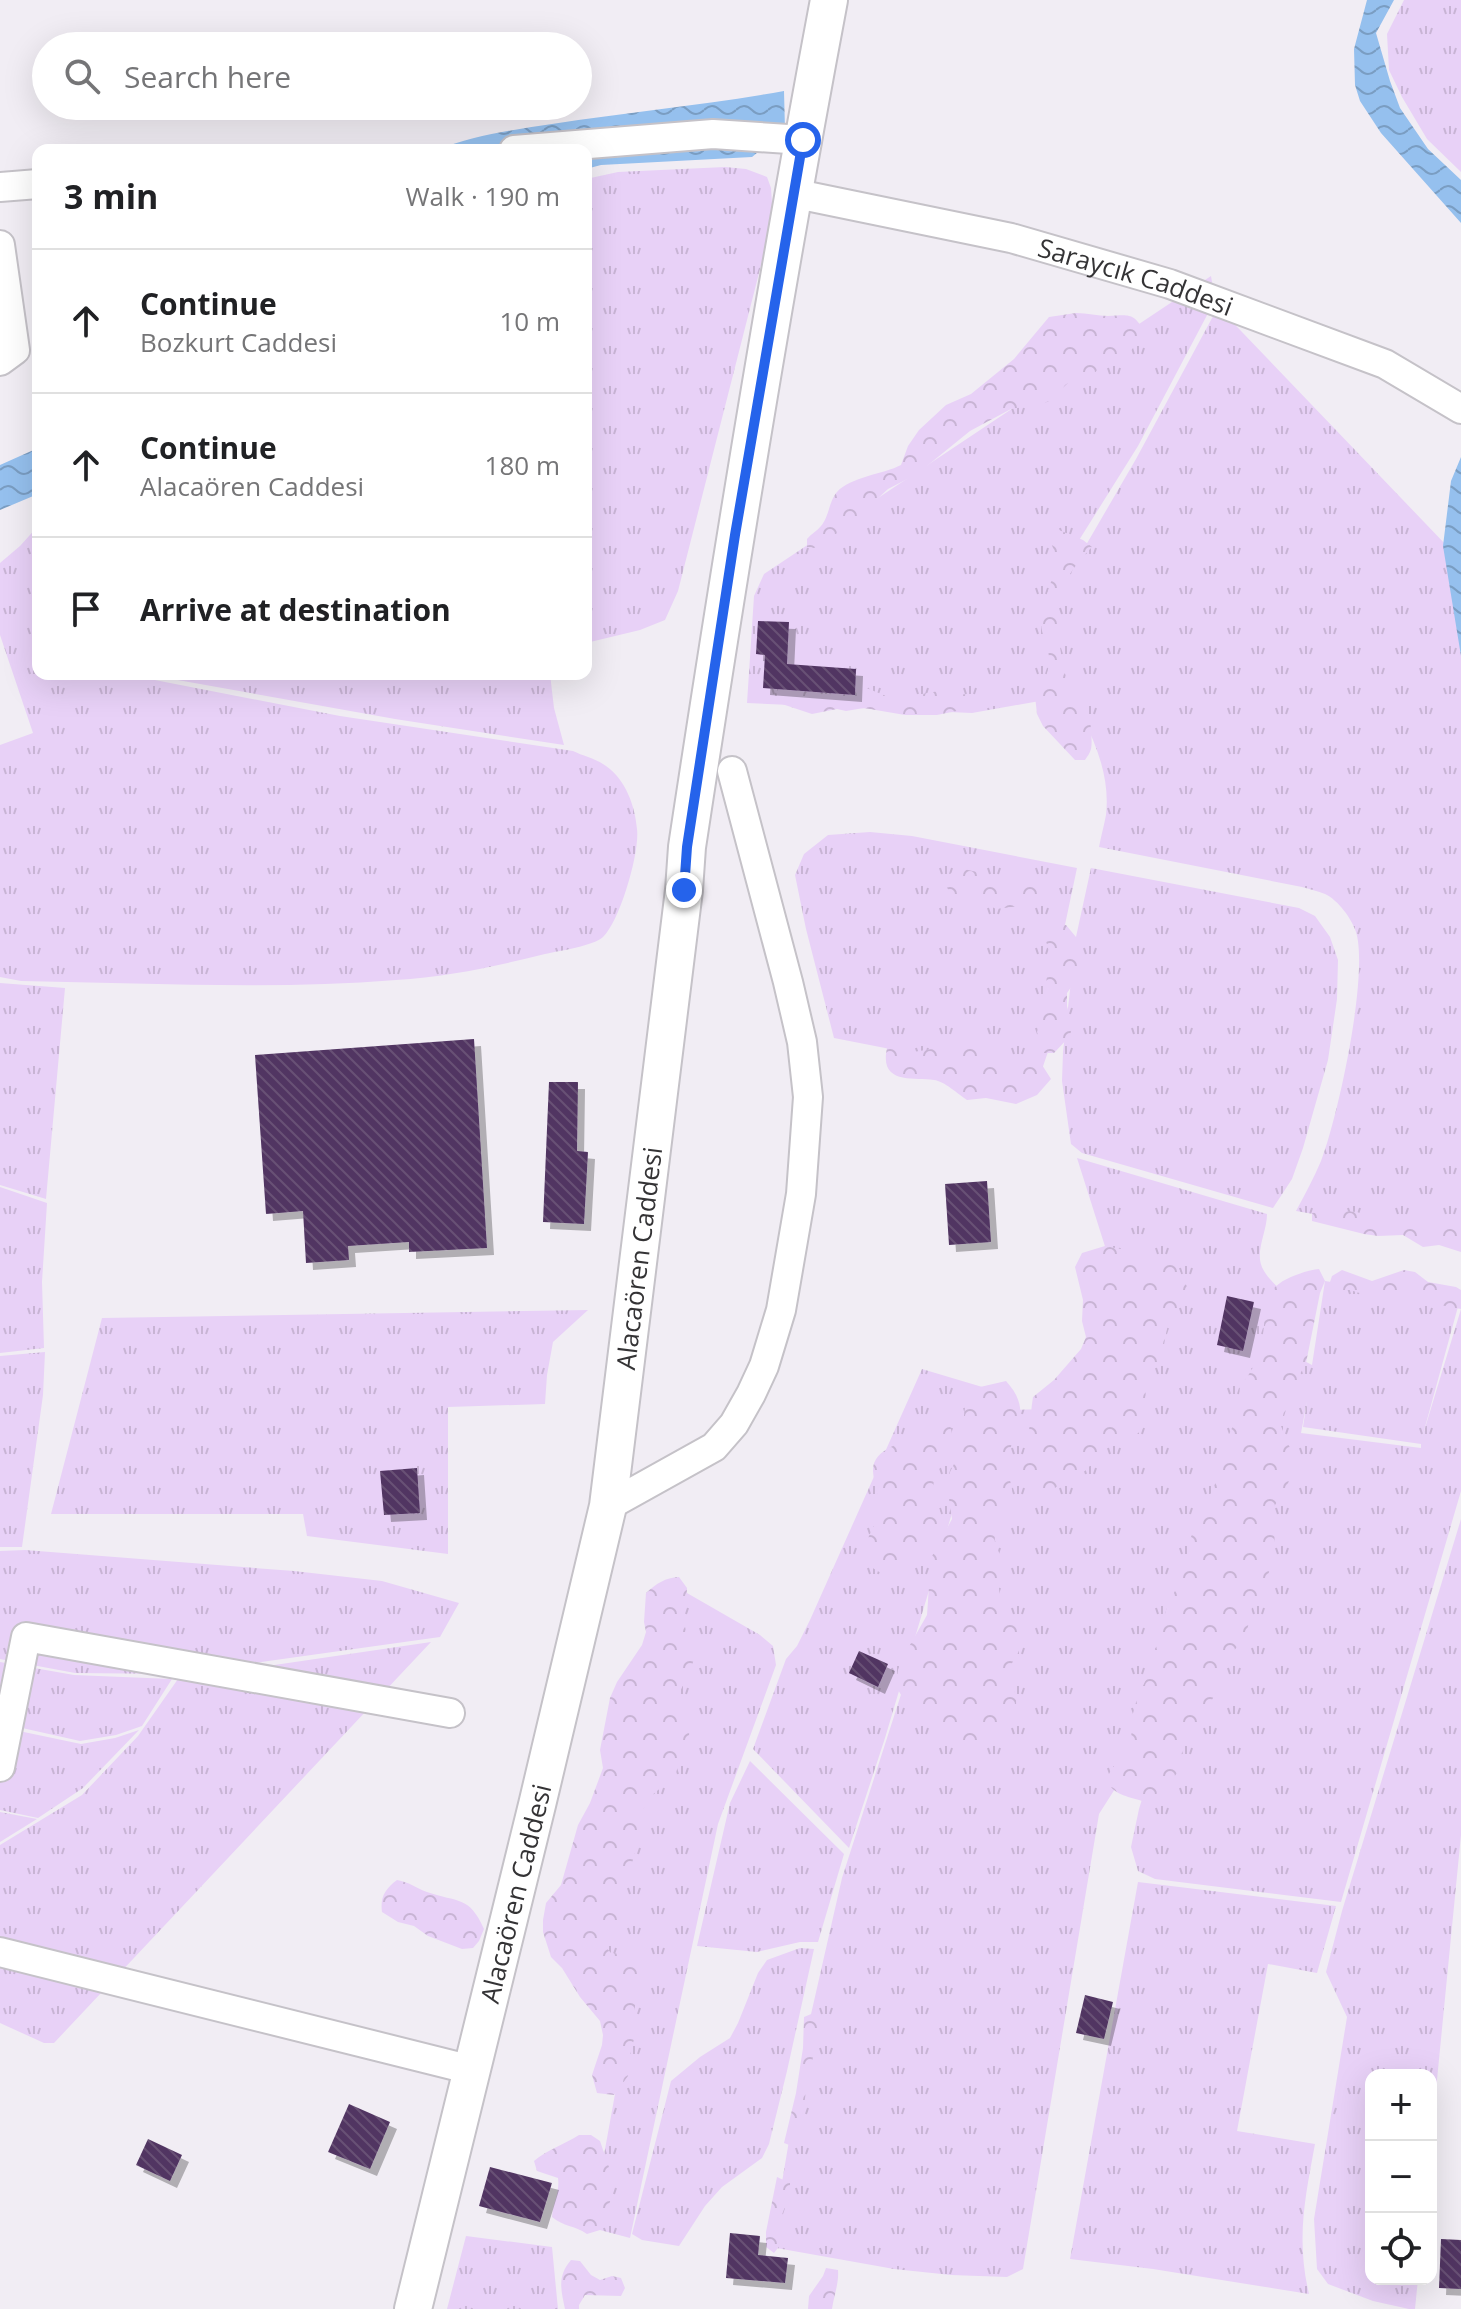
<!DOCTYPE html>
<meta charset="utf-8">
<style>
:root{--surface:#fff;--page:#f6f6f6;--text:#202124;--muted:#757577;--line:#e0e0e0}
body{margin:0;font-family:"Open Sans",sans-serif;background:var(--page);color:var(--text)}
.controls{position:absolute;right:24px;bottom:24px;display:grid;overflow:hidden;border-radius:16px;box-shadow:0 8px 32px #0002}
.controls button{width:72px;height:72px;display:grid;place-items:center;padding:0;border:0;border-bottom:2px solid var(--line);background:var(--surface);color:var(--text);font:40px sans-serif}
.stop{position:absolute;width:24px;height:24px;margin:-18px;border:6px solid #2563eb;border-radius:50%;background:#fff}
.stop.end{background:#2563eb;border-color:#fff;box-shadow:0 2px 8px #0008}
.list{margin:0;padding:0;list-style:none}
h2{display:flex;justify-content:space-between;align-items:center;height:104px;margin:0;padding:0 32px;font-size:34px}
h2 small{font-size:26px;font-weight:400;color:var(--muted)}
.list li{display:grid;grid-template-columns:52px 1fr auto;gap:24px;align-items:center;box-sizing:border-box;height:144px;padding:0 32px;border-top:2px solid var(--line)}
.list b{display:block;font-size:30px;white-space:nowrap}
.list p{margin:0;font-size:26px;white-space:nowrap;color:var(--muted)}
.list em{font-size:26px;font-style:normal;color:var(--muted)}
.icon{flex:none;width:44px;height:44px;fill:none;stroke:currentColor;stroke-width:2;stroke-linecap:round;stroke-linejoin:round}
.map{position:relative;flex:none;width:1461px;height:2309px;overflow:hidden}
.search{position:absolute;background:var(--surface);box-shadow:0 8px 32px #0002;left:32px;top:32px;width:560px;height:88px;display:flex;align-items:center;gap:20px;box-sizing:border-box;padding:0 28px;border-radius:44px;color:var(--muted);font-size:30px}
.panel{position:absolute;background:var(--surface);box-shadow:0 8px 32px #0002;left:32px;top:144px;width:560px;height:536px;border-radius:16px}
.map>svg:first-child{display:block}
.grass{fill:url(#grass-tufts);fill-rule:evenodd}
.forest{fill:url(#forest-crowns)}
.water{fill:url(#water-waves)}
.building{fill:url(#building-back-hatch);filter:url(#shadow)}
.lines{fill:none;stroke-linecap:round;stroke-linejoin:round}
.minor-casing{stroke:#c5c2c8;stroke-width:32}
.tertiary-casing{stroke:#c5c2c8;stroke-width:40}
.minor{stroke:#fff;stroke-width:28}
.tertiary{stroke:#fff;stroke-width:36}
.route{stroke:#2563eb;stroke-width:10}
.labels{text-anchor:middle;dominant-baseline:central;stroke-width:8;stroke-linejoin:round;paint-order:stroke}
.street-label{font-size:26px;fill:#343335;stroke:#fff}
</style>
<div class="map">
<svg width="1461" height="2309" viewBox="0 0 1461 2309">
<defs>
<pattern id="grass-tufts" width="24" height="20" patternUnits="userSpaceOnUse" patternTransform="scale(2)"><rect width="24" height="20" fill="#e8d1f7"/><path d="M3 7l-1-3M5 7V3M7 7l1-3M15 17l-1-3M17 17v-4M19 17l1-3" fill="none" stroke="#c8b4d4"/></pattern>
<pattern id="forest-crowns" width="20" height="18" patternUnits="userSpaceOnUse" patternTransform="scale(2)"><rect width="20" height="18" fill="#e8d1f7"/><path d="M2 6a3 3 0 1 1 6 0M12 15a3 3 0 1 1 6 0" fill="none" stroke="#c8b4d4"/></pattern>
<pattern id="water-waves" width="16" height="10" patternUnits="userSpaceOnUse" patternTransform="scale(2)"><rect width="16" height="10" fill="#95c0ee"/><path d="M0 5q4-4 8 0t8 0" fill="none" stroke="#7a9dc2"/></pattern>
<pattern id="building-back-hatch" width="6" height="6" patternUnits="userSpaceOnUse" patternTransform="scale(2)"><rect width="6" height="6" fill="#513562"/><path d="M-1 5l2 2M0 0l6 6M5-1l2 2" fill="none" stroke="#685175"/></pattern>
<filter id="shadow"><feDropShadow dx="7" dy="7" stdDeviation="0" flood-color="#0004"/></filter>
</defs>
<rect width="100%" height="100%" fill="#f1edf4"/>
<path class="grass" d="M1404 0H1461V172L1427 139 1402 97 1389 70 1387 34Z
M725 167 746 169 767 177 771 188 773 218 678 591 665 620 640 630 586 643V179L618 172Z
M1211 276 1215 300 1138 446 1066 561 1057 595 1136 459 1218 307 1448 547 1461 603V1240L1296 1211C1305 1194 1314 1178 1321 1161 1338 1117 1369 975 1356 932 1352 919 1338 900 1325 894 1318 891 1309 889 1302 887L1099 847C1101 836 1104 826 1106 815 1112 763 1082 716 1058 672L1062 697 972 713 747 703 754 596 764 574Z
M38 526V674H124L340 716 573 751C583 756 597 759 606 766 626 780 635 806 637 829 640 852 620 921 603 937 593 946 559 951 545 954 497 966 447 977 396 980 272 990 146 983 21 981L0 977V745L33 733 0 635V563L20 546Z
M144 674H550L554 708 564 745 395 719Z
M870 832 912 836 1077 868 1062 939 1051 1043 1039 1078 834 1038 806 929 795 875 804 854 828 835Z
M1091 868 1299 908 1315 916 1330 937 1338 960 1337 999 1328 1060 1303 1148 1292 1179 1273 1208 1082 1153 1071 1144 1062 1081 1063 1052 1076 937Z
M0 983 65 988 46 1199 0 1185Z
M1077 1158 1267 1214C1267 1233 1253 1254 1264 1271 1268 1278 1276 1285 1281 1291L1120 1781 1099 1814 1023 2269 1007 2277 951 2275 894 2269 771 2247 809 2023 842 1878 906 1679 1005 1410 1053 1409 1118 1395 1109 1259Z
M0 1187 47 1203 42 1282 44 1348 0 1353Z
M1325 1281 1459 1303 1422 1438 1461 1309V1491L1341 1902 1155 1879 1138 1871 1131 1847 1139 1809 1280 1348 1312 1365ZM1307 1401 1303 1427 1421 1444V1448L1301 1433Z
M588 1310 553 1342 547 1375 545 1404 448 1407V1554L307 1536 303 1514H51L102 1318Z
M45 1352 43 1395 22 1547H0V1356Z
M922 1369 989 1389 885 1738 849 1848 753 1749 786 1659 797 1646 810 1620Z
M1461 1519V1835L1431 2141V2075H1371V2279H1418L1415 2309H1409L1373 2301 1328 2284 1317 2269 1314 2219 1347 2017 1326 1972 1342 1911Z
M25 1550 294 1571 382 1581 459 1603 440 1637 175 1674 75 1673 0 1659V1551Z
M680 1589 760 1635 773 1646 776 1665 718 1824 630 2238 600 2230 592 2221 617 2083 590 1951Z
M431 1642 54 2043H44L0 2023V1845L82 1795 138 1736 178 1679Z
M0 1662 74 1675 172 1679 142 1726 116 1735 80 1741 0 1723Z
M0 1727 81 1744 115 1738 139 1730 83 1788 38 1818 0 1810Z
M750 1761 844 1854 818 1942H800L757 1952 697 1946 730 1803Z
M0 1812 37 1819 0 1842Z
M1138 1882 1336 1906 1317 1973 1268 1964 1237 2131 1315 2144C1305 2198 1296 2239 1309 2294L1153 2269 1070 2259Z
M800 1948 814 1949 787 2071 769 2144 762 2158 722 2187 705 2206 679 2246 642 2240 632 2234 671 2081 700 2057 730 2038 738 2023 758 1973 767 1960Z
M466 2236 552 2247 558 2309H447Z"/>
<path class="forest" d="M1076 313C1087 313 1098 316 1108 316 1129 315 1133 312 1145 332L1130 352 1100 367 1091 377 1069 382 1049 401 1040 405 1011 409 970 431 917 474 888 489 848 526 814 548 807 547V539C811 534 817 531 821 526 829 517 829 501 837 492 850 477 884 474 901 465L908 446 919 430 946 405 971 394 1014 359 1049 317Z
M1059 530 1083 540 1092 547C1061 579 1052 602 1060 647 1062 659 1063 672 1069 683 1073 690 1081 694 1085 701 1090 708 1093 742 1091 749 1090 753 1087 757 1085 760H1075L1043 726 1037 714 1035 696C1042 685 1049 674 1049 661 1050 648 1041 636 1041 623 1041 595 1064 570 1051 543Z
M784 682H795L811 696 822 699 864 687 886 696 905 697 939 691 970 695 976 707 937 715H905L864 708 846 711 837 709 812 714 776 702 774 695Z
M959 868 986 874 1001 880 1014 878 1031 882 1041 893 1036 900 1027 905 996 909 986 904 953 897 946 886 947 876Z
M1053 925H1066L1076 937 1079 976 1067 993V1006L1072 1026 1070 1036 1054 1053H1044L1037 1032 1041 1019 1050 955 1046 941Z
M963 1044 980 1048 1007 1062 1022 1056 1037 1057 1051 1079 1037 1095 1016 1104 986 1098 967 1100C958 1094 944 1081 934 1080 913 1077 879 1085 887 1048H897L913 1052Z
M1344 1211 1357 1212 1382 1222 1428 1221 1439 1223 1461 1233V1252L1439 1245 1423 1247 1403 1235 1378 1236 1364 1234 1312 1221V1213Z
M1105 1246 1131 1251 1144 1257 1176 1263 1189 1291C1184 1306 1179 1305 1172 1317 1164 1329 1166 1346 1160 1359 1157 1367 1151 1373 1148 1381 1139 1406 1160 1418 1132 1438L1123 1436 1115 1440 1085 1471 1074 1475 1052 1490 1037 1491C1011 1469 1026 1456 1029 1430 1031 1419 1031 1408 1033 1397L1054 1380 1081 1349 1086 1337 1082 1321 1083 1300 1075 1267 1082 1253Z
M1319 1269 1325 1281 1320 1293 1306 1363 1293 1387 1281 1426 1294 1458 1293 1472 1284 1492 1275 1505 1273 1512 1275 1547 1268 1576 1252 1607 1246 1636 1232 1653 1220 1687 1184 1744 1177 1773 1164 1790 1142 1801C1126 1796 1114 1795 1106 1780L1112 1768 1124 1756 1131 1745 1132 1717 1138 1695 1148 1676 1168 1603 1182 1579 1190 1539 1215 1484 1218 1458 1238 1415 1240 1385C1253 1373 1260 1353 1263 1335 1267 1305 1261 1288 1296 1275 1304 1272 1310 1270 1319 1269Z
M1342 1270 1372 1281 1404 1270 1415 1272 1428 1282 1456 1287 1461 1290V1309L1440 1305 1417 1297 1388 1302 1350 1290H1341L1329 1285 1332 1276Z
M1006 1381C1038 1416 1006 1434 1008 1469 1009 1482 1016 1492 1010 1506 1006 1516 998 1522 995 1533 993 1544 1001 1553 1002 1563 1002 1571 999 1580 999 1588 999 1604 1012 1613 1022 1623 1022 1646 1021 1652 1007 1670 1012 1682 1017 1693 1016 1706 1016 1717 997 1739 986 1742 976 1745 959 1746 949 1741 928 1729 929 1704 901 1695L896 1686 898 1670 902 1659 927 1615 931 1558 952 1519 947 1485 950 1472 959 1454 966 1400 980 1387Z
M945 1417C955 1428 953 1446 947 1458 943 1465 936 1471 934 1479 931 1496 945 1512 941 1528 936 1548 910 1565 895 1578L886 1576 871 1567C858 1541 873 1537 877 1514 881 1496 874 1488 873 1471 872 1448 905 1443 919 1434 929 1427 934 1421 945 1417Z
M679 1577 687 1588C686 1619 678 1624 697 1653L680 1692 679 1702 690 1717 689 1736 679 1752V1763L675 1776 651 1796 639 1816V1839L633 1860 624 1879 617 1920 606 1934 605 1946 611 1953 623 1954 636 1951 643 1958V1971L635 1998V2035L630 2055 628 2076 614 2095 597 2093 592 2075 602 2045 603 2035 600 2021 580 1997 562 1968 551 1957 543 1932V1920L546 1903 561 1885 578 1825 590 1803 603 1768 600 1750 610 1698 617 1682 642 1645 646 1632 644 1622 646 1593C657 1583 665 1578 679 1577Z
M397 1880C409 1882 416 1888 427 1892 458 1903 469 1895 484 1929L479 1941 473 1948 462 1949 428 1936 414 1926 398 1922 382 1912C380 1897 385 1889 397 1880Z
M816 2012 818 2036 807 2083 800 2136 792 2146 784 2143 796 2093 803 2048 804 2017Z
M579 2135H591L600 2141 611 2173 613 2193 600 2230 587 2234C574 2225 564 2227 552 2217 553 2202 560 2193 558 2178L537 2171 534 2161C547 2150 565 2144 579 2135Z
M777 2177 790 2183C790 2202 783 2207 780 2223 780 2230 781 2237 781 2244L774 2253 766 2247V2232Z
M571 2260 580 2261 591 2275 600 2280 612 2276 621 2278 625 2288 621 2296 585 2295 579 2305V2309H565C561 2290 557 2276 571 2260Z
M826 2268 838 2270C839 2284 834 2295 832 2309H808L809 2296 823 2276Z"/>
<path class="water" d="M1367 0H1394L1376 33 1390 81 1400 108 1428 149 1461 180V223L1381 133 1360 101 1355 85 1354 49Z
M784 91 785 130 752 157 601 165 586 169V150H437C474 135 513 130 552 124 629 112 707 105 784 91Z
M38 448V494L0 510V465Z
M1461 457V656L1443 546 1451 481Z"/>
<path class="building" d="M758 621 789 622 787 664 856 669 855 695 763 688 765 655 756 654Z
M474 1039 487 1248 409 1252V1242L348 1246 349 1260 306 1263 303 1211 266 1214 255 1055Z
M549 1082H578L577 1151 588 1152 584 1224 543 1222Z
M987 1181 991 1242 949 1245 945 1184Z
M1227 1296 1254 1302 1243 1351 1217 1345Z
M417 1468 420 1513 384 1515 380 1471Z
M859 1651 888 1664 878 1687 849 1673Z
M1085 1995 1113 2002 1104 2039 1076 2033Z
M349 2104 390 2122 370 2169 328 2152Z
M148 2139 182 2155 170 2181 136 2165Z
M490 2167 552 2183 540 2222 479 2206Z
M730 2233 760 2236 758 2255 788 2258 785 2283 726 2278Z
M1441 2239 1461 2240V2289L1439 2288Z"/>
<g class="lines">
<g class="minor-casing">
<g id="minor">
<path d="M514 150 713 134 803 140"/>
<path d="M0 187 38 184"/>
<path id="s1" d="M792 193 1011 238 1170 284 1385 364 1461 409"/>
<path d="M0 245 15 350 0 361"/>
<path d="M608 1506 714 1447 734 1424 751 1394 764 1366 781 1310 801 1194 808 1097 802 1042 788 982 732 771"/>
<path d="M0 1767 26 1637 450 1713"/>
<path d="M0 1952 472 2070"/>
</g>
</g>
<g class="tertiary-casing">
<g id="tertiary">
<path id="s2" d="M413 2309 537 1805 608 1506 684 890 687 847C730 564 776 281 829 0"/>
</g>
</g>
<use href="#minor" class="minor"/>
<use href="#tertiary" class="tertiary"/>
</g>
<g class="lines">
<path class="route" d="M684 890 687 847 735 535 803 140"/>
</g>
<g class="labels">
<g class="street-label">
<text stroke="none"><textPath href="#s1" startOffset="354">Saraycık Caddesi</textPath></text>
<text stroke="none"><textPath href="#s2" startOffset="1076">Alacaören Caddesi</textPath></text>
<text stroke="none"><textPath href="#s2" startOffset="428">Alacaören Caddesi</textPath></text>
</g>
</g>
</svg>
<div class="controls">
<button>+</button>
<button>−</button>
<button><svg class="icon" aria-label="locate" viewBox="0 0 24 24"><circle cx="12" cy="12" r="6"/><path d="M12 2v4M12 18v4M2 12h4M18 12h4"/></svg></button>
</div>
<div class="stop" style="left:803px;top:140px"></div>
<div class="stop end" style="left:684px;top:890px"></div>
<div class="search"><svg class="icon" aria-label="search" viewBox="0 0 24 24"><circle cx="10" cy="10" r="6"/><path d="M15 15l6 6"/></svg>Search here</div>
<section class="panel">
<h2>3 min<small>Walk · 190 m</small></h2>
<ul class="list">
<li><svg class="icon" aria-label="ahead" viewBox="0 0 24 24"><path d="M12 20V5M6 11l6-6 6 6"/></svg><div><b>Continue</b><p>Bozkurt Caddesi</p></div><em>10 m</em></li>
<li><svg class="icon" aria-label="ahead" viewBox="0 0 24 24"><path d="M12 20V5M6 11l6-6 6 6"/></svg><div><b>Continue</b><p>Alacaören Caddesi</p></div><em>180 m</em></li>
<li><svg class="icon" aria-label="arrive" viewBox="0 0 24 24"><path d="M6 21V4h12l-3 4 3 4H6"/></svg><div><b>Arrive at destination</b></div></li>
</ul>
</section>
</div>
